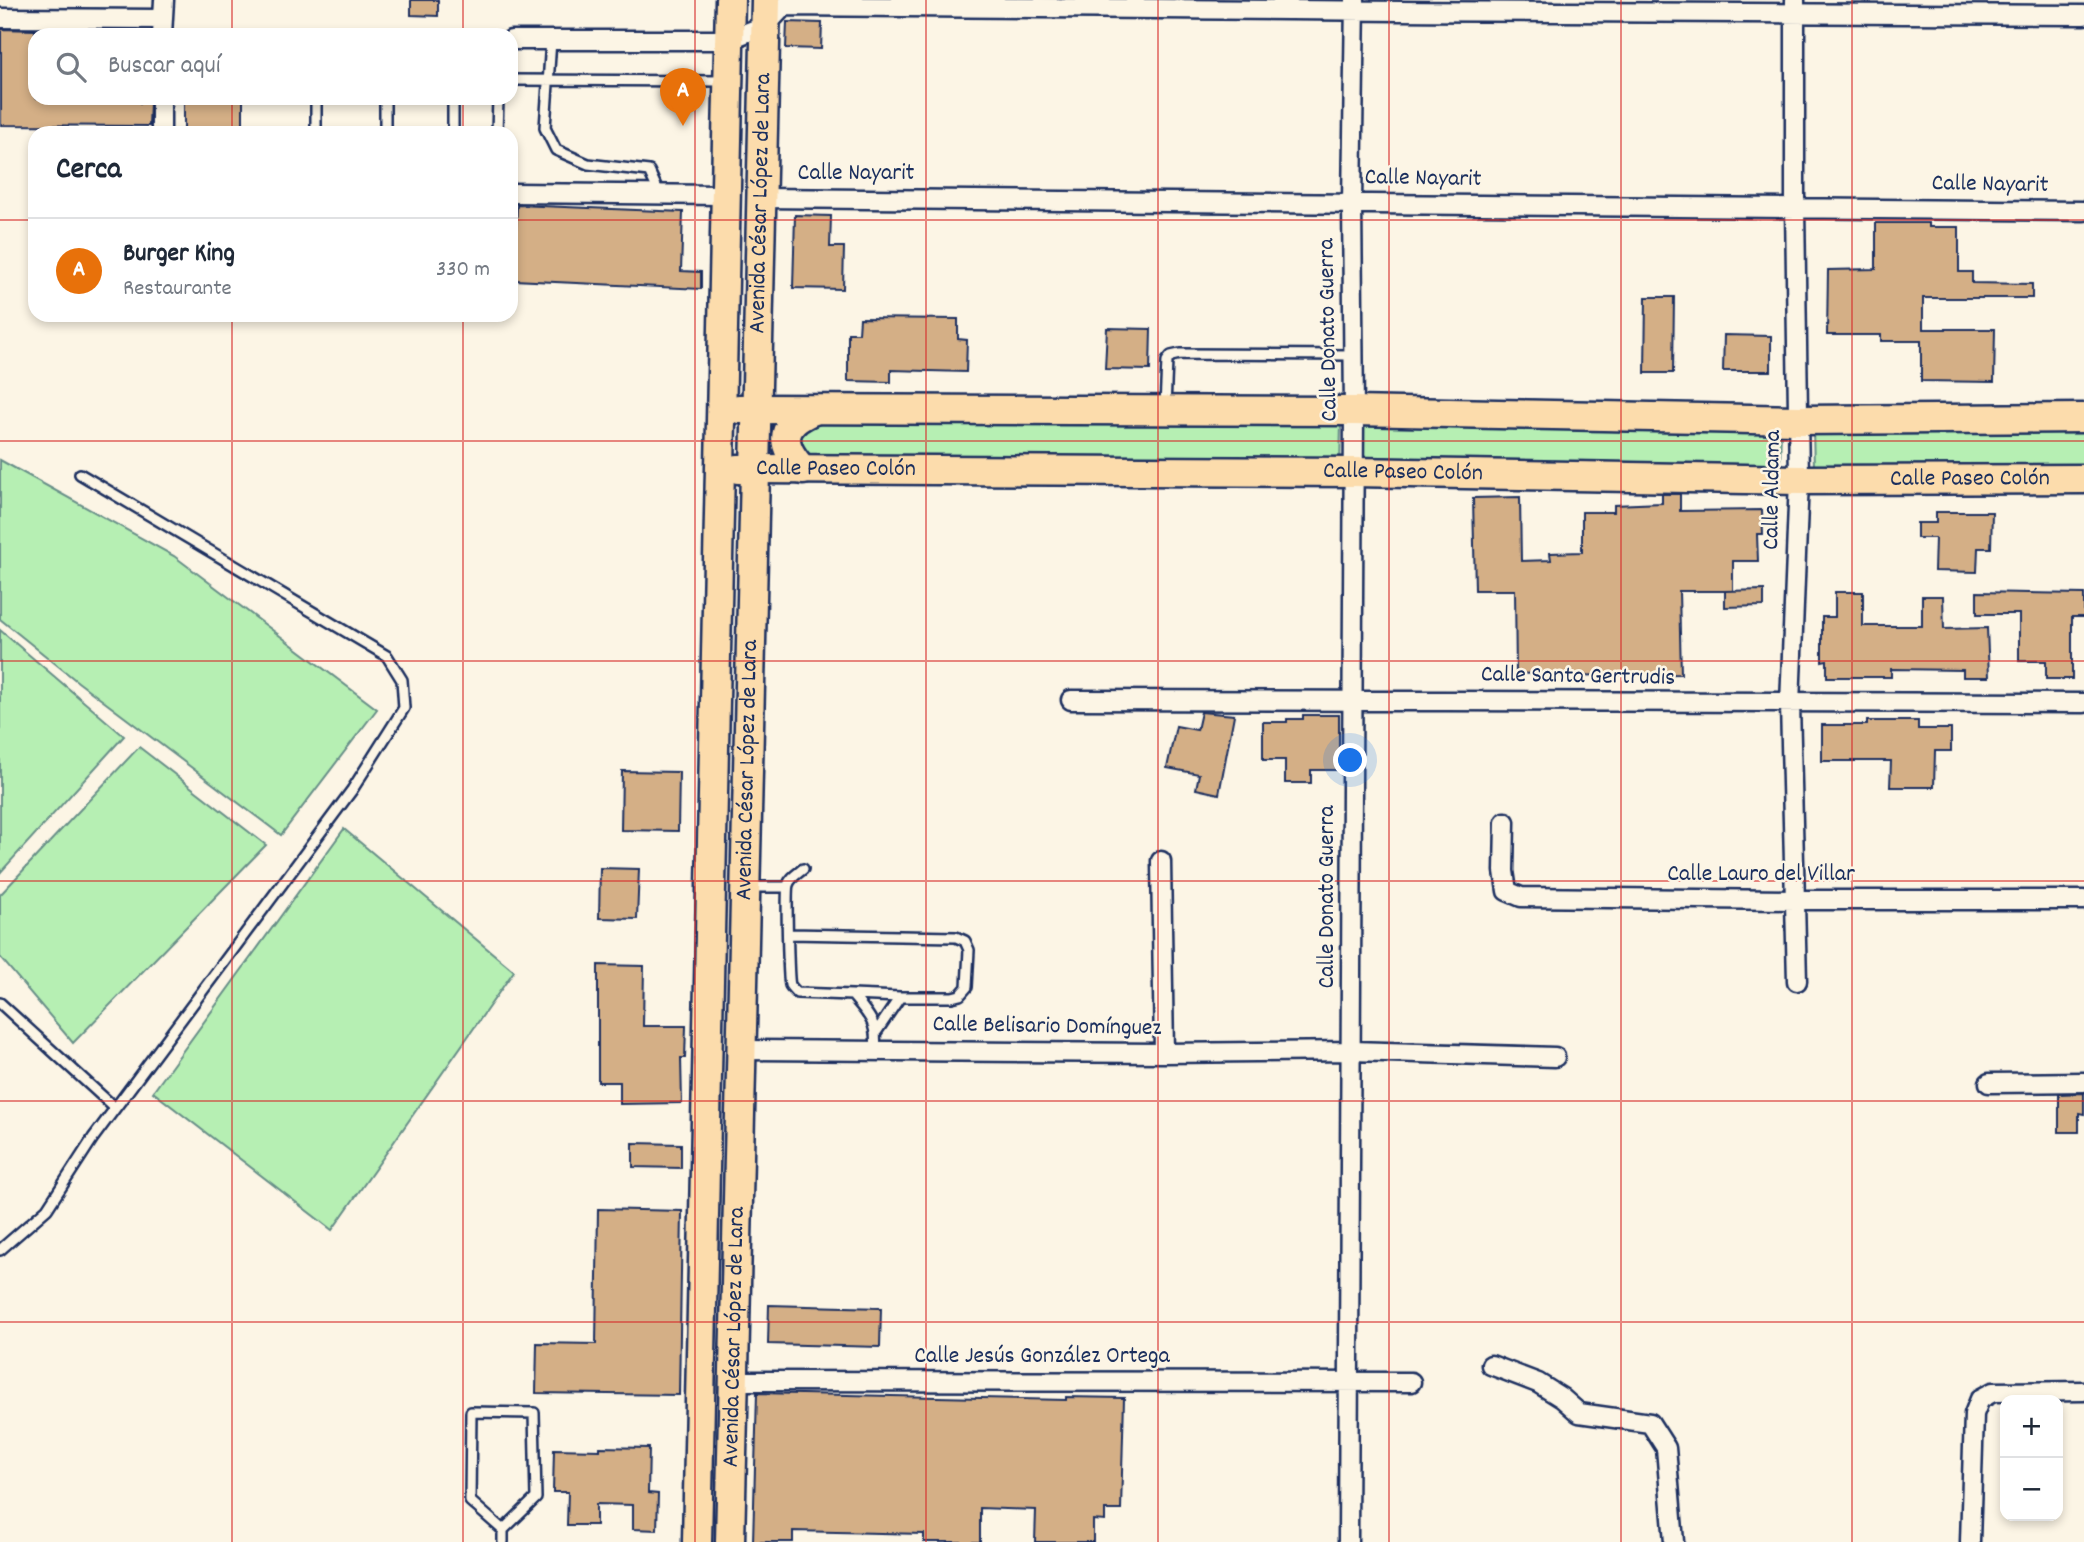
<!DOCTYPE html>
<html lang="es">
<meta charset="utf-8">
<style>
:root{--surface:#fff;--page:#f6f6f7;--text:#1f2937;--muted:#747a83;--line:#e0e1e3;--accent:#0b8043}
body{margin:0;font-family:Dekko,sans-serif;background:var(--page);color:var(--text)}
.controls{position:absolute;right:21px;bottom:21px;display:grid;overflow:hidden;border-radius:14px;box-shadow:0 4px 10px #0003}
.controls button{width:63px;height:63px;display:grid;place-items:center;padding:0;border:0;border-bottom:2px solid var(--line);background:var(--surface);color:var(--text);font:35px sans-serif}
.you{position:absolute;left:1351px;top:761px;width:24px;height:24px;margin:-18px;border:5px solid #fff;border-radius:50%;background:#1a73e8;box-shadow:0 0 0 10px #1a73e833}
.badge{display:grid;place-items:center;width:46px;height:46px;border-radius:50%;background:var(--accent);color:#fff;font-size:23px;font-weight:700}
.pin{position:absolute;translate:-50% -58px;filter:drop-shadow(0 2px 4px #0008)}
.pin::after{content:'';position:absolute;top:37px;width:24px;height:21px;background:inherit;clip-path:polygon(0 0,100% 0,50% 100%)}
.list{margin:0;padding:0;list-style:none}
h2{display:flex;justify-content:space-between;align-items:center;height:91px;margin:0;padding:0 28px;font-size:30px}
h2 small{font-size:23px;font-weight:400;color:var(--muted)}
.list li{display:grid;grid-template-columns:46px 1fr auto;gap:21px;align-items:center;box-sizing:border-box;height:105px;padding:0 28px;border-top:2px solid var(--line)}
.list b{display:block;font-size:26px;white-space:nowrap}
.list p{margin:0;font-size:23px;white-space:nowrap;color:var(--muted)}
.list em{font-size:23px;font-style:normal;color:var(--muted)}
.icon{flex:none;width:38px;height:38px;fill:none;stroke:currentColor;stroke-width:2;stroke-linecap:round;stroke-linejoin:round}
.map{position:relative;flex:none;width:2084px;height:1542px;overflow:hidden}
.search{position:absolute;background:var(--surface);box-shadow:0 4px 10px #0003;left:28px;top:28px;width:490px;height:77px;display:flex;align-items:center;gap:18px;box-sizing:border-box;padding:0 24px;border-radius:21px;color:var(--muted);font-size:26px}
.panel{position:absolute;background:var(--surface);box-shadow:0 4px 10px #0003;left:28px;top:126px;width:490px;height:196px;border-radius:21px}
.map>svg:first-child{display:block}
.green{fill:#b6efb3;stroke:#688f88;stroke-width:2}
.building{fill:#d4af86;stroke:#1b2f5e;stroke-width:2}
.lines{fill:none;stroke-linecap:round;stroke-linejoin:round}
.service-casing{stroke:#1b2f5e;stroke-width:14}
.minor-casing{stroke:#1b2f5e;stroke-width:23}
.primary-casing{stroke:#1b2f5e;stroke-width:33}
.service{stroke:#fcf5e5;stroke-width:9}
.minor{stroke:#fcf5e5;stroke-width:18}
.primary{stroke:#fcdcac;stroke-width:28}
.grid{fill:none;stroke:#d62828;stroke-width:2;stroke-opacity:0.55}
.labels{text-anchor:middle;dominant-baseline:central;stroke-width:5;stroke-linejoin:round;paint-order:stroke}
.street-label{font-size:24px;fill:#1b2f5e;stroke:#fcf5e5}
</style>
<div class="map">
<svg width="2084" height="1542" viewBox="0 0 2084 1542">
<rect width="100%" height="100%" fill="#fcf5e5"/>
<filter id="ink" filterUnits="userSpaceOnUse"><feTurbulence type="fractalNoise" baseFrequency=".0143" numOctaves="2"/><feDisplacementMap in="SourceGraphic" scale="14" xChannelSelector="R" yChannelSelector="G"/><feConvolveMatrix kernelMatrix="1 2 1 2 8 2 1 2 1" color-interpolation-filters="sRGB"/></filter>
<g filter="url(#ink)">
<path class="green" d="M832 415 1341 421 1340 468 830 464 797 452V426Z
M1360 421 1781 428 1780 467 1360 468Z
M2084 426V466L1814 468 1813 428Z
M0 460 174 556 377 709 281 835 78 682 0 619Z
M0 630 124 736 0 873Z
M139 747 266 845 73 1043 0 957V895Z
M344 829 514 971 332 1230 153 1092Z"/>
<path class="building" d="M411 0H438V16L411 15Z
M787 22 822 23 821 49 786 48Z
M1 29 35 30V98H140V103H150L149 126 1 125Z
M184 98H243V133H184Z
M517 205 683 212 681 271 701 272V289L514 280Z
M795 215 831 216 830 247H844L843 289 793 288Z
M1876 223H1929V227H1959V272H1972V283L2032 284V298H1923V329H1995L1994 382 1921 381V341H1881V335H1827L1828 270 1876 269Z
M1646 297H1674L1673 373H1645Z
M860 318 958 319V339L967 340 966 372 891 370V382L848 381V333H859Z
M1107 328 1151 329 1150 370 1105 369Z
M1724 335 1771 336V371H1723Z
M1662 494H1680V511L1762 510 1763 534H1757L1758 561H1733V591H1679L1681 674 1550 676V673L1516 674 1515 590H1475L1473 498 1520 497 1521 561 1551 560 1550 553 1582 552V512H1614V505L1662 503Z
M1936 512H1992L1991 548H1978L1977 572 1934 571 1935 538H1917V523H1936Z
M1764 590V606L1725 607V591Z
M1835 592H1863V626H1922V596H1943L1944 629 1987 628 1989 677H1963V670L1891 669V677H1827V660L1822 661V617H1835Z
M1977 592 2084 594V617H2072V679H2046V661H2019V614H1977Z
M1201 712 1234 715 1219 794 1196 789 1199 774 1167 768 1176 726 1197 730Z
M1303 715H1339V770H1311V783H1285V760H1263V722H1287V719H1303Z
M1867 721H1918V729H1951V751H1935L1934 787H1890L1891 761H1822V725H1867Z
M622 771 679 772 678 831 621 830Z
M600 868 639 869 637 919 599 918Z
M598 965 644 966 643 1026H686L685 1058H681L682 1103 620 1104V1082H598Z
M2084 1093V1114L2079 1113V1132H2059V1094Z
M633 1143 681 1144V1168L633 1167Z
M598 1209 682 1211 679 1395 536 1393 537 1343 596 1344Z
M769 1305 881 1308 880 1347 768 1344Z
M757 1393 1066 1400V1397L1124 1398 1121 1510H1105V1521L1093 1520V1542H1035L1036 1510 980 1508V1542H924V1534L793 1531V1542H753Z
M600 1447 649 1448 648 1493 658 1494 657 1530 633 1529V1505L596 1504V1525H567L568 1492H553L554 1449 600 1450Z"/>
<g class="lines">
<g class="service-casing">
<path id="service" d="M551 40 545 128 556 150 588 164 649 171 660 195
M511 80 726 81
M316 98V133
M453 98V133
M385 133V98
M497 133 498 98
M1165 407 1167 361 1171 356 1180 354 1354 355
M803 869C797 874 790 878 788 885 786 891 788 979 790 985 792 988 794 990 797 993L852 995C869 1015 878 1023 875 1050
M748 887H787
M789 934 956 937 965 941 969 950 967 987 960 995 952 997H900L877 1031
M852 995 900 997
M0 1003 115 1108
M0 1250 47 1209 93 1138 352 790 404 708 402 680 387 656 80 474
M503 1530 470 1501 471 1412 534 1413 536 1498 503 1530V1542"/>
</g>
<g class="minor-casing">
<path id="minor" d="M1795 0V207L1799 480 1790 704 1797 981
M0 18 161 19
M162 35 164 0
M511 40H728L766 25 784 6C1217 8 1651 15 2084 15
M161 133V98
M511 193 724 195
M761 198 2084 211
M1071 700 2084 703
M1505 822 1504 871 1507 891 1521 897 1796 900H2084
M1161 861 1164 1053
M742 1050 1164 1053 1352 1051 1555 1057
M1989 1083 2084 1082
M1491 1365 1538 1383 1562 1398 1579 1413 1650 1423 1666 1448 1674 1542
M734 1381 1411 1382
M1348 1542 1354 411 1352 203 1355 0
M1970 1542 1974 1414 1980 1399 1993 1392 2084 1391"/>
</g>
<g class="primary-casing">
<g id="primary">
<path d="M739 409 1354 411 1799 420 2084 418"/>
<path id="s1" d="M738 469 1354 472 1799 480 2084 479"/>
<path d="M803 470C778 443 780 424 814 410"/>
<path d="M697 1542 730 0"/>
<path id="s2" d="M730 1542 766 0"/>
</g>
</g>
<use href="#service" class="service"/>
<use href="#minor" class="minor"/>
<use href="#primary" class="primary"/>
</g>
</g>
<path class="grid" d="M232 0V35M463 0V35M695 0V1542M926 0V1542M1158 0V1542M1389 0V1542M1621 0V1542M1852 0V1542M232 98V133M463 98V133M0 220H35M511 220H2084M232 315V1542M463 315V1542M0 441H2084M0 661H2084M0 881H2084M0 1101H2084M0 1322H2084"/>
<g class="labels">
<g class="street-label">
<text x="856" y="174">Calle Nayarit</text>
<text transform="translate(1423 179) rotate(1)">Calle Nayarit</text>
<text transform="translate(1990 185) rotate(1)">Calle Nayarit</text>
<text stroke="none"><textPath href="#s2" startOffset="1339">Avenida César López de Lara</textPath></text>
<text transform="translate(1329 330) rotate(-91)">Calle Donato Guerra</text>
<text stroke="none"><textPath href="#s1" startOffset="98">Calle Paseo Colón</textPath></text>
<text stroke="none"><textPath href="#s1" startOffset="665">Calle Paseo Colón</textPath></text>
<text stroke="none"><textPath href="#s1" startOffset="1232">Calle Paseo Colón</textPath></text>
<text transform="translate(1773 490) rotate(-89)">Calle Aldama</text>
<text transform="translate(1578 677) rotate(1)">Calle Santa Gertrudis</text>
<text stroke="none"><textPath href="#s2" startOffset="772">Avenida César López de Lara</textPath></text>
<text x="1761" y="875">Calle Lauro del Villar</text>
<text transform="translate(1328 897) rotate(-90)">Calle Donato Guerra</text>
<text transform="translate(1047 1027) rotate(1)">Calle Belisario Domínguez</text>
<text stroke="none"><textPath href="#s2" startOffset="205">Avenida César López de Lara</textPath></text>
<text x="1042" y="1357">Calle Jesús González Ortega</text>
</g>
</g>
</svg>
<div class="controls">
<button>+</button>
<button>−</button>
</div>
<div class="you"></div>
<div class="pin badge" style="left:683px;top:126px;background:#e8710a">A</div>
<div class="search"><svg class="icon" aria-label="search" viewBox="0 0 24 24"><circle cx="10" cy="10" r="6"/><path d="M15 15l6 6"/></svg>Buscar aquí</div>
<section class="panel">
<h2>Cerca<small></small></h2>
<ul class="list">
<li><span class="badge" style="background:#e8710a">A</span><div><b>Burger King</b><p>Restaurante</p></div><em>330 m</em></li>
</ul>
</section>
</div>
